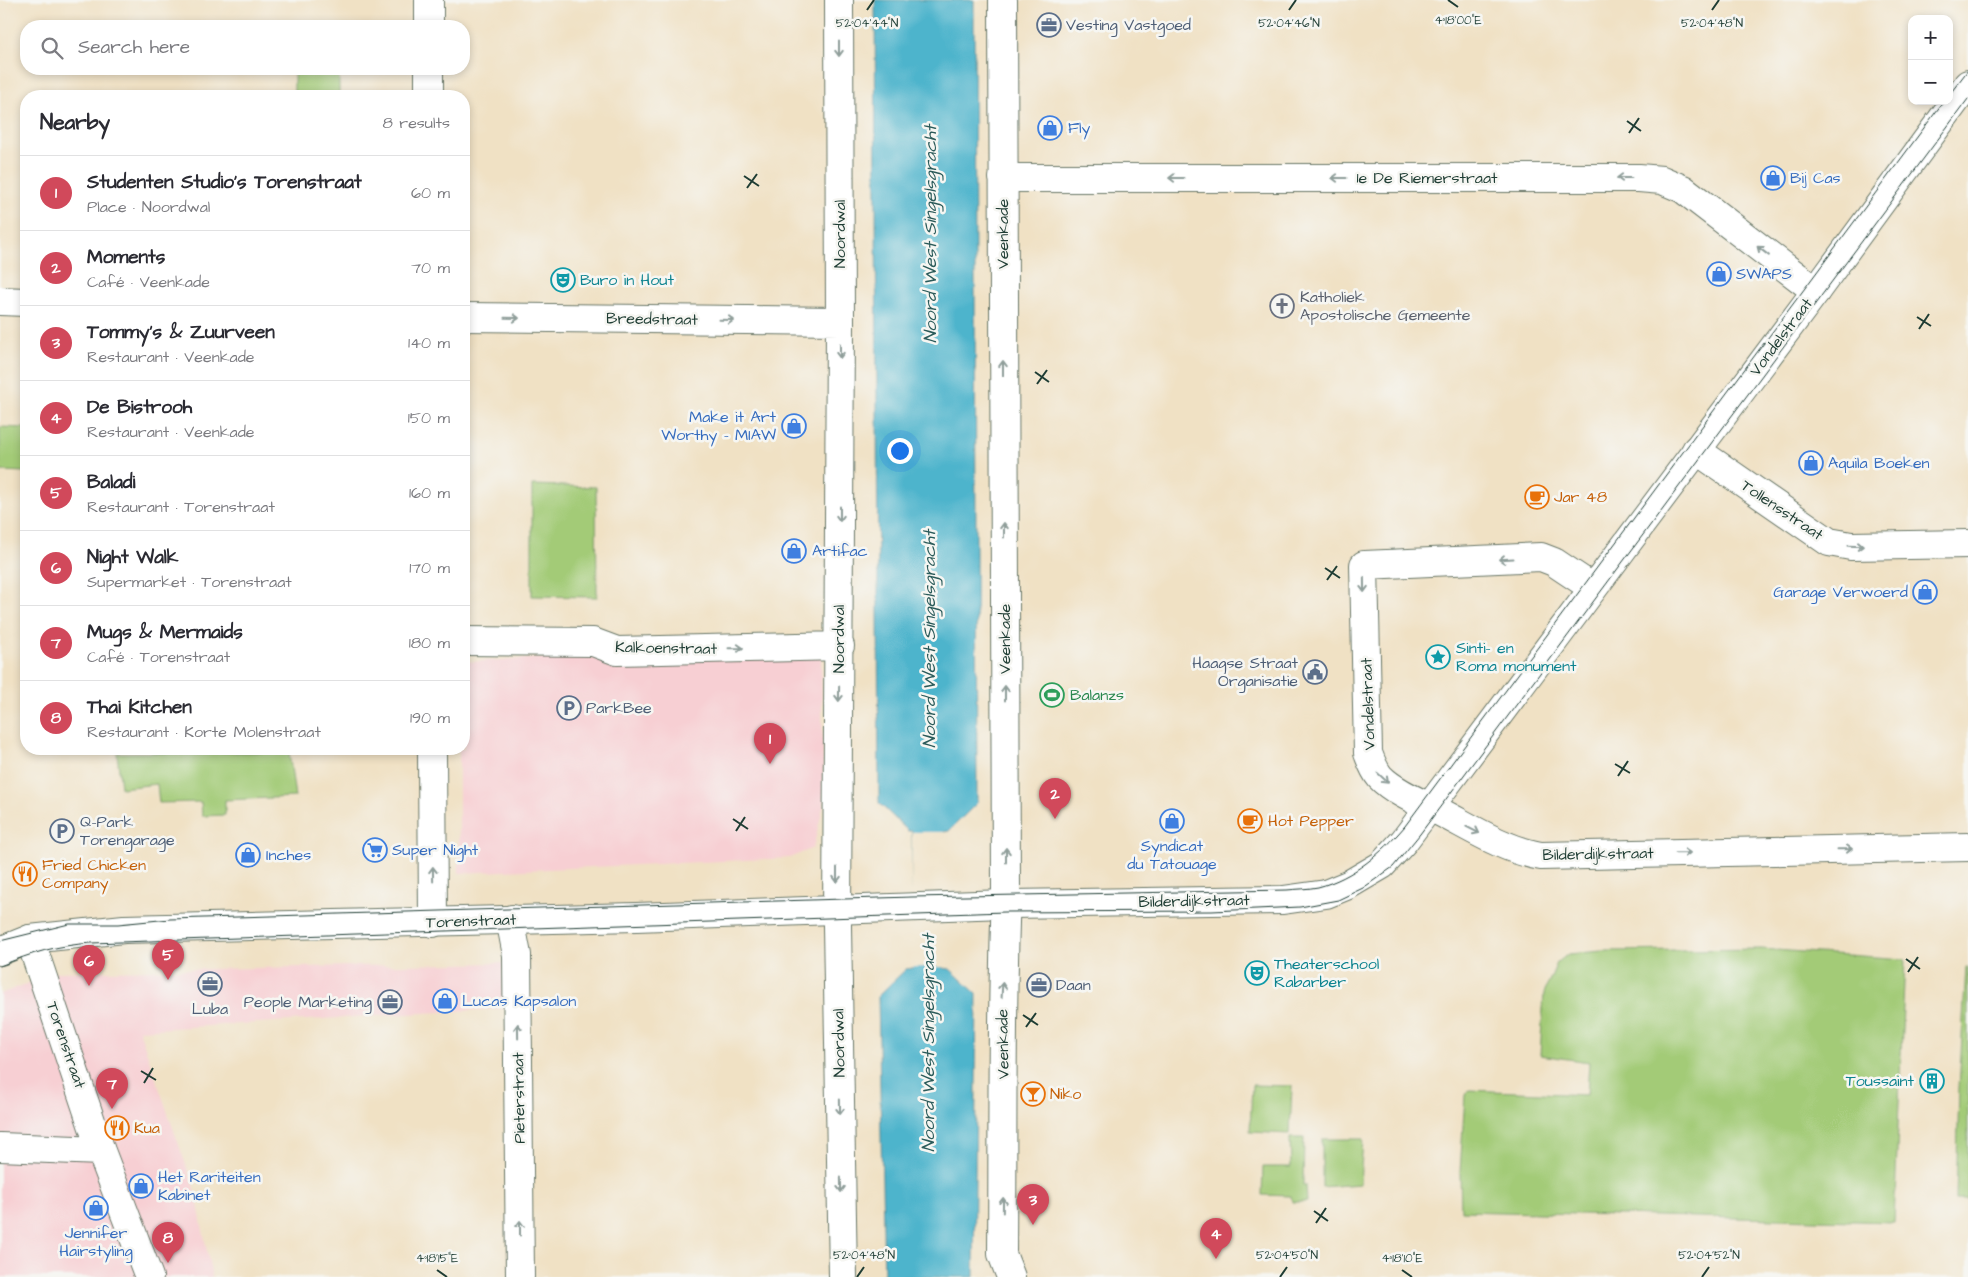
<!DOCTYPE html>
<meta charset="utf-8">
<style>
:root{--surface:#fff;--page:#f2f2f3;--text:#2b2b33;--muted:#7c7c81;--line:#e1e1e2;--accent:#d1495b}
body{margin:0;font-family:"Architects Daughter",sans-serif;background:var(--page);color:var(--text)}
.controls{position:absolute;right:15px;top:15px;display:grid;overflow:hidden;border-radius:10px;box-shadow:0 2px 8px #0003}
.controls button{width:45px;height:45px;display:grid;place-items:center;padding:0;border:0;border-bottom:1px solid var(--line);background:var(--surface);color:var(--text);font:25px sans-serif}
.you{position:absolute;left:899px;top:450px;width:18px;height:18px;margin:-12px;border:4px solid #fff;border-radius:50%;background:#1a73e8;box-shadow:0 0 0 8px #1a73e833}
.badge{display:grid;place-items:center;width:32px;height:32px;border-radius:50%;background:var(--accent);color:#fff;font-size:16px;font-weight:700}
.pin{position:absolute;translate:-50% -41px;filter:drop-shadow(0 1px 2px #0008)}
.pin::after{content:'';position:absolute;top:26px;width:18px;height:15px;background:inherit;clip-path:polygon(0 0,100% 0,50% 100%)}
.list{margin:0;padding:0;list-style:none}
h2{display:flex;justify-content:space-between;align-items:center;height:65px;margin:0;padding:0 20px;font-size:21px}
h2 small{font-size:16px;font-weight:400;color:var(--muted)}
.list li{display:grid;grid-template-columns:32px 1fr auto;gap:15px;align-items:center;box-sizing:border-box;height:75px;padding:0 20px;border-top:1px solid var(--line)}
.list b{display:block;font-size:19px;white-space:nowrap}
.list p{margin:0;font-size:16px;white-space:nowrap;color:var(--muted)}
.list em{font-size:16px;font-style:normal;color:var(--muted)}
.icon{flex:none;width:28px;height:28px;fill:none;stroke:currentColor;stroke-width:2;stroke-linecap:round;stroke-linejoin:round}
.map{position:relative;flex:none;width:1968px;height:1277px;overflow:hidden}
.search{position:absolute;background:var(--surface);box-shadow:0 2px 8px #0003;left:20px;top:20px;width:450px;height:55px;display:flex;align-items:center;gap:12px;box-sizing:border-box;padding:0 18px;border-radius:20px;color:var(--muted);font-size:19px}
.panel{position:absolute;background:var(--surface);box-shadow:0 2px 8px #0003;left:20px;top:90px;width:450px;height:665px;border-radius:20px}
.map>svg:first-child{display:block}
.built{fill:#f7cfd3}
.green{fill:#a3cb77;stroke:#618456}
.water{fill:#4eb4cc;stroke:#367880}
.pier{fill:#f0e1c4}
.lines{fill:none;stroke-linecap:round;stroke-linejoin:round}
.street-casing{stroke:#687666;stroke-width:30}
.secondary-casing{stroke:#687666;stroke-width:30}
.street{stroke:#fff;stroke-width:28}
.secondary{stroke:#fff;stroke-width:28}
.tram{stroke:#1f3d34;stroke-width:1}
.oneway{stroke:#8f9e9a}
.ticks{fill:none;stroke:#1f3d34;stroke-width:2}
.labels{text-anchor:middle;dominant-baseline:central;stroke-width:5;stroke-linejoin:round;paint-order:stroke}
.service-label{font-size:16px;fill:#4e5e75;stroke:#f6f6f2;text-anchor:start}
.shop-label{font-size:16px;fill:#366cbe;stroke:#f6f6f2;text-anchor:start}
.street-label{font-size:16px;fill:#1f3d34;stroke:#f6f6f2}
.culture-label{font-size:16px;fill:#0d838f;stroke:#f6f6f2;text-anchor:start}
.worship-label{font-size:16px;fill:#5b616d;stroke:#f6f6f2;text-anchor:start}
.food-label{font-size:16px;fill:#c56008;stroke:#f6f6f2;text-anchor:start}
.leisure-label{font-size:16px;fill:#27864d;stroke:#f6f6f2;text-anchor:start}
.water-label{font-size:18px;font-style:italic;fill:#2b5b5a;stroke:#f6f6f2}
.ticks-label{font-size:12px;text-anchor:middle;fill:#1f3d34;stroke:#f6f6f2;stroke-width:5;stroke-linejoin:round;paint-order:stroke}
</style>
<div class="map">
<svg width="1968" height="1277" viewBox="0 0 1968 1277">
<rect width="100%" height="100%" fill="#f6f6f2"/>
<filter id="ink" filterUnits="userSpaceOnUse"><feTurbulence type="fractalNoise" baseFrequency=".02" numOctaves="2"/><feDisplacementMap in="SourceGraphic" scale="10" xChannelSelector="R" yChannelSelector="G"/><feConvolveMatrix kernelMatrix="1 2 1 2 8 2 1 2 1" color-interpolation-filters="sRGB"/></filter>
<filter id="wash" filterUnits="userSpaceOnUse"><feTurbulence type="fractalNoise" baseFrequency=".0096" numOctaves="4" result="noise"/><feDisplacementMap in="SourceGraphic" scale="20" xChannelSelector="R" yChannelSelector="G"/><feGaussianBlur stdDeviation="1.12" result="paint"/><feColorMatrix in="noise" values="0 0 0 0 0 0 0 0 0 0 0 0 0 0 0 0 0 1.4 0 .05"/><feComposite in="paint" operator="in"/></filter>
<g filter="url(#wash)">
<rect width="100%" height="100%" fill="#f0e1c4"/>
<path class="built" d="M584 656 821 657 824 804 813 848 790 858 459 873V749H464V662Z
M504 963 508 1008 139 1030 196 1194 212 1277H0V994L57 972Z"/>
<path class="green" d="M294 69H339V96H294Z
M0 427 26 428V472L0 471Z
M532 485 596 487 597 597 532 596Z
M289 752 295 797 225 800V815L202 816 201 802 159 803 157 784 121 788 117 753Z
M1761 949 1905 959 1894 1222 1461 1211 1460 1172 1465 1095 1469 1090 1587 1095 1589 1062 1540 1055 1544 993 1557 963 1568 954 1602 951Z
M1966 967H1968V1199H1956L1959 1088Z
M1252 1085 1292 1086 1290 1134 1250 1132Z
M1290 1138H1304L1303 1185H1306L1307 1202H1292L1291 1196 1262 1195 1263 1167H1291Z
M1322 1139H1363L1360 1184 1322 1187Z"/>
<path class="water" d="M875 0H974L977 803 949 831 943 832V968L950 969 977 994 974 1277H884L878 996 906 969 913 968 912 831H908L879 803Z"/>
<path class="pier" d="M912 832H944V967H912Z"/>
</g>
<g filter="url(#ink)">
<g class="lines">
<g class="street-casing">
<path id="street" d="M429 0V26
M839 0 840 321 837 926 843 1277
M1003 0 1006 895C1001 1014 1003 1134 1002 1254L1011 1277
M429 69V96
M1003 178H1639L1662 180 1683 189 1816 291
M0 301 26 302
M464 317 840 321
M1696 450 1829 542 1851 546 1968 544
M1593 588 1554 562 1541 557 1364 565 1368 753C1371 761 1374 770 1380 777 1393 791 1419 802 1436 810 1470 827 1504 850 1541 856L1968 847
M464 641 593 642 617 651 840 646
M432 749 433 923
M512 919V929L517 955 520 1277
M30 939 101 1151 149 1277
M0 1147 101 1151"/>
</g>
<g class="secondary-casing">
<path id="secondary" d="M0 951 30 939 124 929 636 917 1005 904 1283 900 1326 894 1348 885 1382 865 1404 841 1816 291 1968 84"/>
</g>
<use href="#street" class="street"/>
<use href="#secondary" class="secondary"/>
<path class="tram" d="M1949 95 1968 70
M0 941 69 924H118L170 919 912 897 1287 890C1297 889 1308 889 1318 887 1353 878 1382 853 1405 826L1944 101
M0 966C34 952 55 946 91 943L1005 912 1212 911 1300 907 1338 900 1363 888 1393 867 1420 834 1968 99"/>
</g>
<defs><path id="oneway-shaft" d="M-6 0H5M1.5-3L5.5 0L1.5 3" fill="none" stroke-width="1.6" stroke-linecap="round" stroke-linejoin="round" transform="scale(1.25)"/></defs>
<g class="oneway">
<use href="#oneway-shaft" transform="translate(839 49) rotate(90)"/>
<use href="#oneway-shaft" transform="translate(1176 178) rotate(-180)"/>
<use href="#oneway-shaft" transform="translate(1339 178) rotate(-180)"/>
<use href="#oneway-shaft" transform="translate(1624 178) rotate(-180)"/>
<use href="#oneway-shaft" transform="translate(1763 251) rotate(-142)"/>
<use href="#oneway-shaft" transform="translate(512 318) rotate(1)"/>
<use href="#oneway-shaft" transform="translate(727 320) rotate(1)"/>
<use href="#oneway-shaft" transform="translate(840 351) rotate(90)"/>
<use href="#oneway-shaft" transform="translate(1003 368) rotate(-90)"/>
<use href="#oneway-shaft" transform="translate(840 514) rotate(90)"/>
<use href="#oneway-shaft" transform="translate(1004 530) rotate(-90)"/>
<use href="#oneway-shaft" transform="translate(1856 546) rotate(2)"/>
<use href="#oneway-shaft" transform="translate(1506 559) rotate(177)"/>
<use href="#oneway-shaft" transform="translate(1364 585) rotate(89)"/>
<use href="#oneway-shaft" transform="translate(736 648) rotate(-1)"/>
<use href="#oneway-shaft" transform="translate(1005 693) rotate(-90)"/>
<use href="#oneway-shaft" transform="translate(839 694) rotate(91)"/>
<use href="#oneway-shaft" transform="translate(1383 778) rotate(43)"/>
<use href="#oneway-shaft" transform="translate(1473 830) rotate(27)"/>
<use href="#oneway-shaft" transform="translate(1845 849) rotate(-1)"/>
<use href="#oneway-shaft" transform="translate(1683 853) rotate(-1)"/>
<use href="#oneway-shaft" transform="translate(1006 855) rotate(-90)"/>
<use href="#oneway-shaft" transform="translate(433 874) rotate(-91)"/>
<use href="#oneway-shaft" transform="translate(837 875) rotate(90)"/>
<use href="#oneway-shaft" transform="translate(1002 990) rotate(-87)"/>
<use href="#oneway-shaft" transform="translate(518 1031) rotate(-91)"/>
<use href="#oneway-shaft" transform="translate(840 1107) rotate(89)"/>
<use href="#oneway-shaft" transform="translate(841 1185) rotate(89)"/>
<use href="#oneway-shaft" transform="translate(1003 1205) rotate(-89)"/>
<use href="#oneway-shaft" transform="translate(520 1228) rotate(-90)"/>
</g>
</g>
<path class="ticks" d="M1448 0 1458 7M867 10 874 0M1289 10 1296 0M1712 10 1719 0M1627 121 1641 131M1629 133 1639 118M744 176 759 186M747 188 757 174M1917 317 1931 326M1919 329 1929 314M1035 372 1049 382M1037 384 1047 370M1325 568 1340 578M1327 580 1337 566M1615 764 1630 773M1618 776 1628 761M733 819 748 829M736 831 745 817M1906 959 1920 969M1908 972 1918 957M1023 1015 1038 1025M1026 1027 1036 1013M141 1071 156 1080M144 1083 153 1068M1314 1211 1328 1221M1316 1223 1326 1208M437 1270 447 1277M1402 1270 1412 1277M857 1277 864 1267M1280 1277 1287 1267M1702 1277 1709 1267"/>
<defs>
<g id="office-ring" transform="scale(1.25)"><circle r="9.5" fill="#f6f6f2" stroke="#5c6f8a" stroke-width="1.5"/><path d="M-6-3h4V-5.5h4V-3h4V5H-6ZM-1-4.5V-3h2v-1.5ZM-6 0V1H6V0Z" fill="#5c6f8a"/></g>
<g id="shop-ring" transform="scale(1.25)"><circle r="9.5" fill="#f6f6f2" stroke="#3f7fe0" stroke-width="1.5"/><path d="M-5-2.5h2.3a2.7 3.5 0 0 1 5.4 0H5L5.5 6h-11ZM-1.5-2.5h3a1.5 2.3 0 0 0-3 0Z" fill="#3f7fe0"/></g>
<g id="theatre-ring" transform="scale(1.25)"><circle r="9.5" fill="#f6f6f2" stroke="#0f9aa8" stroke-width="1.5"/><path d="M-5-5.5Q0-4 5-5.5V0Q5 5 0 6Q-5 5-5 0ZM-3.3-2.5H-1v1.5H-3.3ZM1-2.5H3.3v1.5H1ZM-2.8 1Q0 5.5 2.8 1Z" fill="#0f9aa8"/></g>
<g id="church-ring" transform="scale(1.25)"><circle r="9.5" fill="#f6f6f2" stroke="#6b7280" stroke-width="1.5"/><path d="M-1.2-6h2.4v3.5h3.3v2.4h-3.3V6h-2.4V-.1h-3.3v-2.4h3.3Z" fill="#6b7280"/></g>
<g id="cafe-ring" transform="scale(1.25)"><circle r="9.5" fill="#f6f6f2" stroke="#e8710a" stroke-width="1.5"/><path d="M-5.5-4.5H6V0H3Q3 3.5 0 3.5H-2.5Q-5.5 3.5-5.5 0ZM3-3.2v2h1.7v-2ZM-6 4.5H4V6H-6Z" fill="#e8710a"/></g>
<g id="sight-ring" transform="scale(1.25)"><circle r="9.5" fill="#f6f6f2" stroke="#0f9aa8" stroke-width="1.5"/><path d="M0-6L1.8-2.2L6-1.7L2.9 1.2L3.7 5.4L0 3.3L-3.7 5.4L-2.9 1.2L-6-1.7L-1.8-2.2Z" fill="#0f9aa8"/></g>
<g id="civic-ring" transform="scale(1.25)"><circle r="9.5" fill="#f6f6f2" stroke="#5c6f8a" stroke-width="1.5"/><path d="M-.6-6.5H3V-4.5H.6V-3L4-1V1h2V6H-6V1h2V-1L-.6-3ZM-1.2 2.5V6h2.4V2.5Z" fill="#5c6f8a"/></g>
<g id="stadium-ring" transform="scale(1.25)"><circle r="9.5" fill="#f6f6f2" stroke="#2e9e5b" stroke-width="1.5"/><path d="M0-5a6.5 5 0 1 0 0 10a6.5 5 0 1 0 0-10ZM-3.5-1.8h7v3.6h-7Z" fill="#2e9e5b"/></g>
<g id="parking-ring" transform="scale(1.25)"><circle r="9.5" fill="#f6f6f2" stroke="#5c6f8a" stroke-width="1.5"/><path d="M-3.5-5.5H1a3.5 3.5 0 0 1 0 7H-1V5.5H-3.5ZM-1-3.4V-.6H.8a1.4 1.4 0 0 0 0-2.8Z" fill="#5c6f8a"/></g>
<g id="supermarket-ring" transform="scale(1.25)"><circle r="9.5" fill="#f6f6f2" stroke="#3f7fe0" stroke-width="1.5"/><path d="M-6-5.5h2.5l.6 2H6L4.5 2H-2.5L-4.4-4H-6ZM-1.5 3.2a1.3 1.3 0 1 0 .1 0ZM3 3.2a1.3 1.3 0 1 0 .1 0Z" fill="#3f7fe0"/></g>
<g id="restaurant-ring" transform="scale(1.25)"><circle r="9.5" fill="#f6f6f2" stroke="#e8710a" stroke-width="1.5"/><path d="M-5-6h1v4h1v-4h1v4h1v-4h1v5L-1.5 .5V6h-2V.5L-5-1ZM5-6V6H3V1.5H1.5Q1.5-4 5-6Z" fill="#e8710a"/></g>
<g id="building-ring" transform="scale(1.25)"><circle r="9.5" fill="#f6f6f2" stroke="#0f9aa8" stroke-width="1.5"/><path d="M-4-6H4V6H1V3H-1V6H-4ZM-2.5-4.3h1.7v1.8h-1.7ZM.8-4.3h1.7v1.8H.8ZM-2.5-1h1.7V.8h-1.7ZM.8-1h1.7V.8H.8Z" fill="#0f9aa8"/></g>
<g id="bar-ring" transform="scale(1.25)"><circle r="9.5" fill="#f6f6f2" stroke="#e8710a" stroke-width="1.5"/><path d="M-6-5H6L.8 .8V4.5H3.5V6h-7V4.5H-.8V.8Z" fill="#e8710a"/></g>
</defs>
<g fill-rule="evenodd">
<use href="#office-ring" x="1049" y="25"/>
<use href="#shop-ring" x="1050" y="128"/>
<use href="#shop-ring" x="1773" y="178"/>
<use href="#shop-ring" x="1719" y="274"/>
<use href="#theatre-ring" x="563" y="280"/>
<use href="#church-ring" x="1282" y="306"/>
<use href="#shop-ring" x="794" y="426"/>
<use href="#shop-ring" x="1811" y="463"/>
<use href="#cafe-ring" x="1537" y="497"/>
<use href="#shop-ring" x="794" y="551"/>
<use href="#shop-ring" x="1925" y="592"/>
<use href="#sight-ring" x="1438" y="657"/>
<use href="#civic-ring" x="1315" y="672"/>
<use href="#stadium-ring" x="1052" y="695"/>
<use href="#parking-ring" x="569" y="708"/>
<use href="#shop-ring" x="1172" y="821"/>
<use href="#cafe-ring" x="1250" y="821"/>
<use href="#parking-ring" x="62" y="831"/>
<use href="#supermarket-ring" x="375" y="850"/>
<use href="#shop-ring" x="248" y="855"/>
<use href="#restaurant-ring" x="25" y="874"/>
<use href="#theatre-ring" x="1257" y="973"/>
<use href="#office-ring" x="210" y="984"/>
<use href="#office-ring" x="1039" y="985"/>
<use href="#shop-ring" x="445" y="1001"/>
<use href="#office-ring" x="390" y="1002"/>
<use href="#building-ring" x="1932" y="1081"/>
<use href="#bar-ring" x="1033" y="1094"/>
<use href="#restaurant-ring" x="117" y="1128"/>
<use href="#shop-ring" x="141" y="1186"/>
<use href="#shop-ring" x="96" y="1208"/>
</g>
<g class="labels">
<g class="service-label">
<text x="1066" y="25">Vesting Vastgoed</text>
<text x="1298" y="663" text-anchor="end">Haagse Straat<tspan x="1298" dy="18">Organisatie</tspan></text>
<text x="586" y="708">ParkBee</text>
<text x="80" y="822">Q-Park<tspan x="80" dy="18">Torengarage</tspan></text>
<text x="1056" y="985">Daan</text>
<text x="372" y="1002" text-anchor="end">People Marketing</text>
<text x="210" y="1009" text-anchor="middle">Luba</text>
</g>
<g class="shop-label">
<text x="1068" y="128">Fly</text>
<text x="1790" y="178">Bij Cas</text>
<text x="1736" y="274">SWAPS</text>
<text x="776" y="417" text-anchor="end">Make it Art<tspan x="776" dy="18">Worthy - MIAW</tspan></text>
<text x="1828" y="463">Aquila Boeken</text>
<text x="812" y="551">Artifac</text>
<text x="1908" y="592" text-anchor="end">Garage Verwoerd</text>
<text x="1172" y="846" text-anchor="middle">Syndicat<tspan x="1172" dy="18">du Tatouage</tspan></text>
<text x="392" y="850">Super Night</text>
<text x="266" y="855">Inches</text>
<text x="462" y="1001">Lucas Kapsalon</text>
<text x="158" y="1177">Het Rariteiten<tspan x="158" dy="18">Kabinet</tspan></text>
<text x="96" y="1233" text-anchor="middle">Jennifer<tspan x="96" dy="18">Hairstyling</tspan></text>
</g>
<g class="street-label">
<text x="1427" y="178">1e De Riemerstraat</text>
<text transform="translate(840 234) rotate(-90)">Noordwal</text>
<text transform="translate(1003 234) rotate(-90)">Veenkade</text>
<text transform="translate(652 319) rotate(1)">Breedstraat</text>
<text transform="translate(1781 337) rotate(-53)">Vondelstraat</text>
<text transform="translate(1782 510) rotate(34)">Tollensstraat</text>
<text transform="translate(839 639) rotate(-90)">Noordwal</text>
<text transform="translate(1005 639) rotate(-90)">Veenkade</text>
<text transform="translate(666 648) rotate(1)">Kalkoenstraat</text>
<text transform="translate(1368 704) rotate(-92)">Vondelstraat</text>
<text transform="translate(1598 854) rotate(-1)">Bilderdijkstraat</text>
<text transform="translate(1194 901) rotate(-1)">Bilderdijkstraat</text>
<text transform="translate(471 921) rotate(-2)">Torenstraat</text>
<text transform="translate(839 1043) rotate(-91)">Noordwal</text>
<text transform="translate(1003 1044) rotate(-91)">Veenkade</text>
<text transform="translate(66 1045) rotate(71)">Torenstraat</text>
<text transform="translate(519 1098) rotate(-91)">Pieterstraat</text>
</g>
<g class="culture-label">
<text x="580" y="280">Buro in Hout</text>
<text x="1456" y="648">Sinti- en<tspan x="1456" dy="18">Roma monument</tspan></text>
<text x="1274" y="964">Theaterschool<tspan x="1274" dy="18">Rabarber</tspan></text>
<text x="1914" y="1081" text-anchor="end">Toussaint</text>
</g>
<g class="worship-label">
<text x="1300" y="297">Katholiek<tspan x="1300" dy="18">Apostolische Gemeente</tspan></text>
</g>
<g class="food-label">
<text x="1554" y="497">Jar 48</text>
<text x="1268" y="821">Hot Pepper</text>
<text x="42" y="865">Fried Chicken<tspan x="42" dy="18">Company</tspan></text>
<text x="1050" y="1094">Niko</text>
<text x="134" y="1128">Kua</text>
</g>
<g class="leisure-label">
<text x="1070" y="695">Balanzs</text>
</g>
<g class="water-label">
<text transform="translate(930 234) rotate(-90)">Noord West Singelsgracht</text>
<text transform="translate(929 639) rotate(-90)">Noord West Singelsgracht</text>
<text transform="translate(928 1043) rotate(-90)">Noord West Singelsgracht</text>
</g>
</g>
<g class="ticks-label">
<text x="1458" y="24">4°18'00"E</text>
<text x="867" y="27">52°04'44"N</text>
<text x="1289" y="27">52°04'46"N</text>
<text x="1712" y="27">52°04'48"N</text>
<text x="864" y="1259">52°04'48"N</text>
<text x="1287" y="1259">52°04'50"N</text>
<text x="1709" y="1259">52°04'52"N</text>
<text x="437" y="1262">4°18'15"E</text>
<text x="1402" y="1262">4°18'10"E</text>
</g>
</svg>
<div class="controls">
<button>+</button>
<button>−</button>
</div>
<div class="you"></div>
<div class="pin badge" style="left:770px;top:764px">1</div>
<div class="pin badge" style="left:1055px;top:819px">2</div>
<div class="pin badge" style="left:1033px;top:1225px">3</div>
<div class="pin badge" style="left:1216px;top:1259px">4</div>
<div class="pin badge" style="left:168px;top:980px">5</div>
<div class="pin badge" style="left:89px;top:986px">6</div>
<div class="pin badge" style="left:112px;top:1109px">7</div>
<div class="pin badge" style="left:168px;top:1263px">8</div>
<div class="search"><svg class="icon" aria-label="search" viewBox="0 0 24 24"><circle cx="10" cy="10" r="6"/><path d="M15 15l6 6"/></svg>Search here</div>
<section class="panel">
<h2>Nearby<small>8 results</small></h2>
<ul class="list">
<li><span class="badge">1</span><div><b>Studenten Studio's Torenstraat</b><p>Place · Noordwal</p></div><em>60 m</em></li>
<li><span class="badge">2</span><div><b>Moments</b><p>Café · Veenkade</p></div><em>70 m</em></li>
<li><span class="badge">3</span><div><b>Tommy's &amp; Zuurveen</b><p>Restaurant · Veenkade</p></div><em>140 m</em></li>
<li><span class="badge">4</span><div><b>De Bistrooh</b><p>Restaurant · Veenkade</p></div><em>150 m</em></li>
<li><span class="badge">5</span><div><b>Baladi</b><p>Restaurant · Torenstraat</p></div><em>160 m</em></li>
<li><span class="badge">6</span><div><b>Night Walk</b><p>Supermarket · Torenstraat</p></div><em>170 m</em></li>
<li><span class="badge">7</span><div><b>Mugs &amp; Mermaids</b><p>Café · Torenstraat</p></div><em>180 m</em></li>
<li><span class="badge">8</span><div><b>Thai Kitchen</b><p>Restaurant · Korte Molenstraat</p></div><em>190 m</em></li>
</ul>
</section>
</div>
